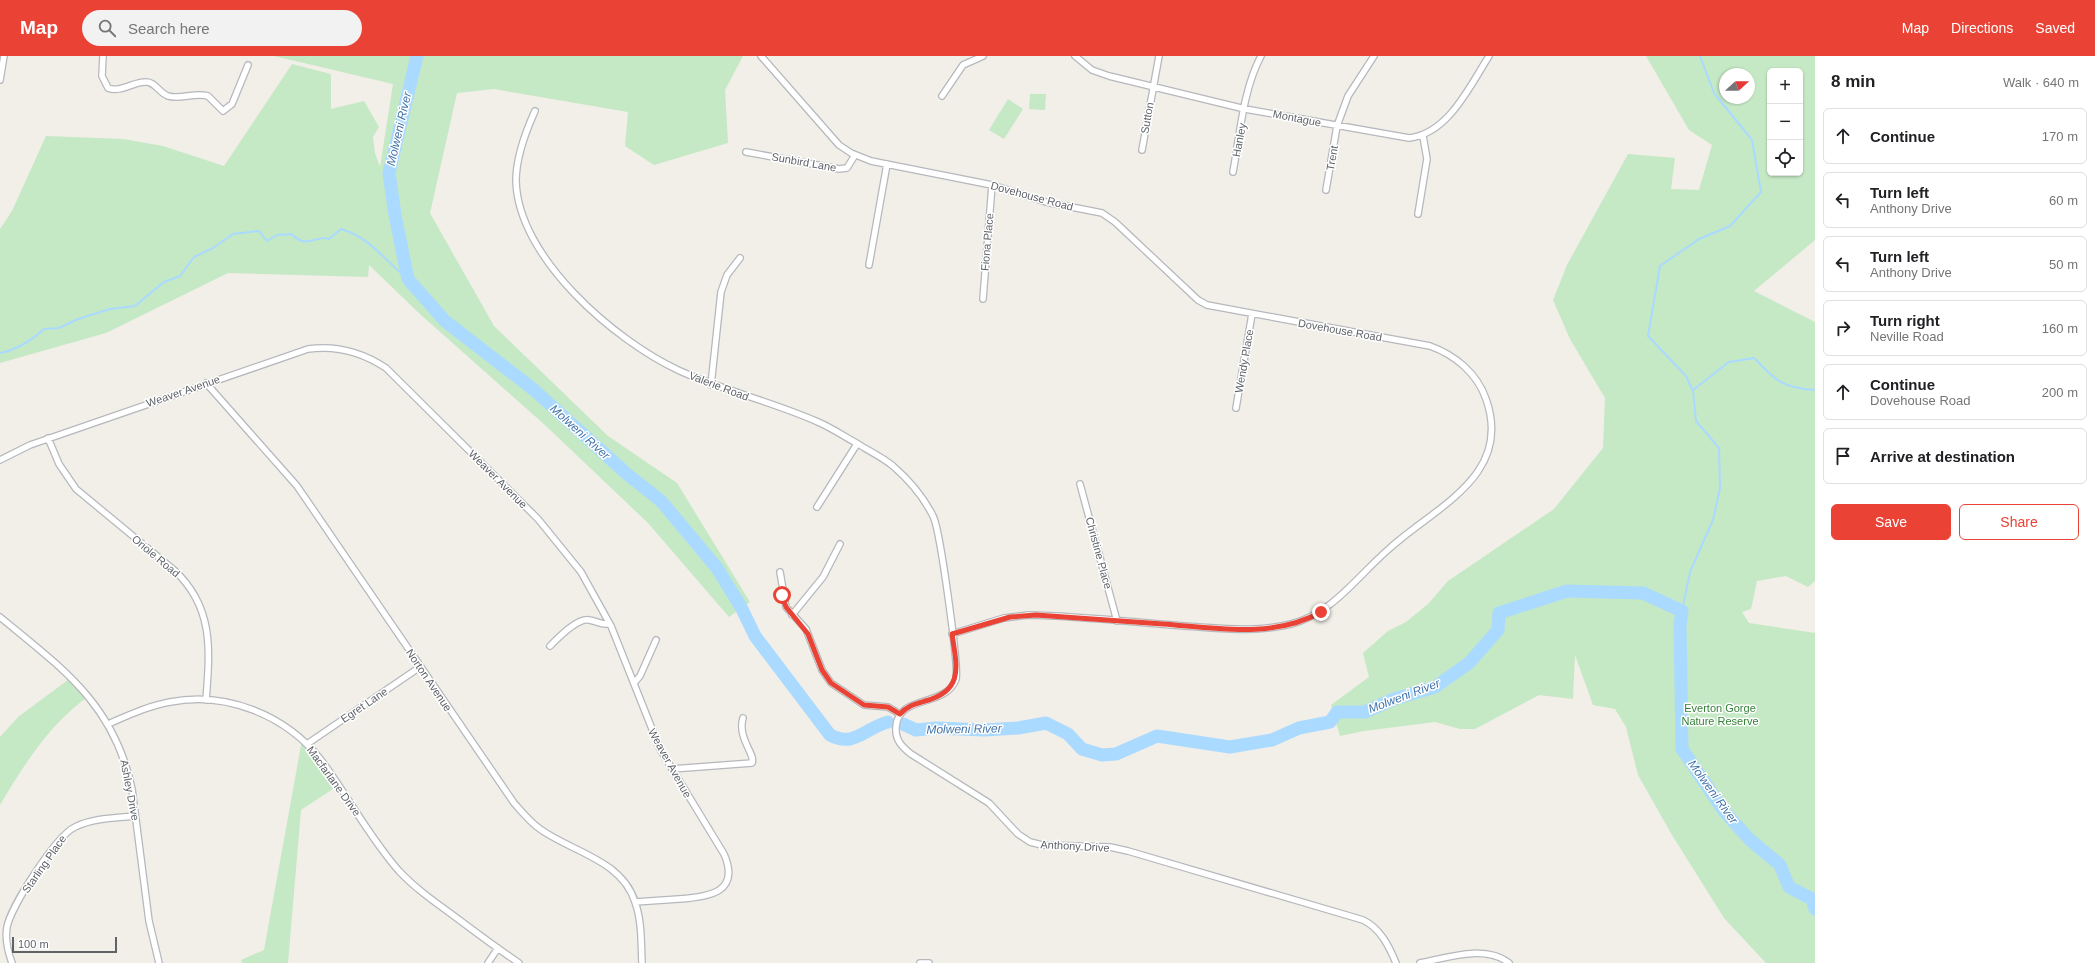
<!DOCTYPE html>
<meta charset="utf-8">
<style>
:root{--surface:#fff;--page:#f2f2f2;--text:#202124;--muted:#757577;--line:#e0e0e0;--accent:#ea4335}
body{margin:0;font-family:Arial,sans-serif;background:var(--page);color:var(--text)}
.controls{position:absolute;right:12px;top:12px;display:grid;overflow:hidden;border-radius:6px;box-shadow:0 1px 3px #0004}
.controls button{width:36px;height:36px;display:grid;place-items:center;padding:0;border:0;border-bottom:1px solid var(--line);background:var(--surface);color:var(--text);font:20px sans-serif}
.compass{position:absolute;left:1719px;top:12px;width:36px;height:36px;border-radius:50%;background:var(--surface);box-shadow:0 1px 3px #0004;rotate:69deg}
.scale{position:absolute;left:12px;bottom:10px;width:105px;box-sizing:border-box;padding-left:4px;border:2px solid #5f6368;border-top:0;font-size:11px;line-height:14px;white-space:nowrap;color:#5f6368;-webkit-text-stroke:3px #fff;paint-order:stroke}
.stop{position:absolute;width:12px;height:12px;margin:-9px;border:3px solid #ea4335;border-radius:50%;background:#fff}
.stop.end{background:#ea4335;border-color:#fff;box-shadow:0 1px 4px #0008}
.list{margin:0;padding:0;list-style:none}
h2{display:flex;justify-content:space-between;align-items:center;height:52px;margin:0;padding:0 16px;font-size:17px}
h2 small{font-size:13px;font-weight:400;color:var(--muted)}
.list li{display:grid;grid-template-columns:26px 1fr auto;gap:12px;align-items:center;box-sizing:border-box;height:56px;margin:0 8px 8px;padding:0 8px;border:1px solid var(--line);border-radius:6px}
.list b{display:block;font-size:15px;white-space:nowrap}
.list p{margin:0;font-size:13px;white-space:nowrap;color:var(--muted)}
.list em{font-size:13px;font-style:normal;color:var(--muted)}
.actions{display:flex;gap:8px;padding:12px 16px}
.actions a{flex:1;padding:9px 0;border:1px solid var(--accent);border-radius:6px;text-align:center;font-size:14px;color:var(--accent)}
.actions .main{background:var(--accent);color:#fff}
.icon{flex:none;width:22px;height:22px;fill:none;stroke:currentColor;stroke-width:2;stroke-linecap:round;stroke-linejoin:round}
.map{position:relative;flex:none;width:1815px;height:907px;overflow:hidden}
header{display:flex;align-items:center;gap:24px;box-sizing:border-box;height:56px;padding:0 20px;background:var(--accent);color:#fff}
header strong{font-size:19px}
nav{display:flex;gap:22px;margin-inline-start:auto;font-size:14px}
.search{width:280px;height:36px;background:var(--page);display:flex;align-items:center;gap:10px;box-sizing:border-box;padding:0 14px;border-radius:22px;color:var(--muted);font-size:15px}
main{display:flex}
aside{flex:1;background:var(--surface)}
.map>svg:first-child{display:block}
.green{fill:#c5e8c5;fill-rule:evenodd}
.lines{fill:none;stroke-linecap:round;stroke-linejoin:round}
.stream{stroke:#aadaff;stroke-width:2}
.river{stroke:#aadaff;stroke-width:13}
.street-casing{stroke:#b5b8bc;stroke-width:8}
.street{stroke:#fff;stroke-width:5.5}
.route{stroke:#ea4335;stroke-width:5}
.labels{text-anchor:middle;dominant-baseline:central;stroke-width:3;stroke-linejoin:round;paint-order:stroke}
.street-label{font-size:11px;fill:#5f6368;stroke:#fff}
.park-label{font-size:11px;fill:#348238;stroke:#fff}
.water-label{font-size:12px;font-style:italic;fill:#4174aa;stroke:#fff}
</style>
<header>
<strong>Map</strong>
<div class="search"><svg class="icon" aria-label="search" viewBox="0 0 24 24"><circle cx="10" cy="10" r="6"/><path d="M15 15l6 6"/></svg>Search here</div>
<nav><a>Map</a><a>Directions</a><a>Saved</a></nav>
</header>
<main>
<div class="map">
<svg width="1815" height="907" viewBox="0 0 1815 907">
<rect width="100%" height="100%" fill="#f1efe8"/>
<path class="green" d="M274 0H743L725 34 728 87 654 109 625 90 628 56 494 33 457 37 430 157 494 270 608 380 677 427 750 546 729 561 648 467 545 369 421 259 369 209 368 221 228 217 106 277 0 307V173L12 155 46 80 123 83 163 90 224 110 292 8 331 18V53L364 45 379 71 373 81 375 97 380 111 393 28Z
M1646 0H1815V184L1754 235 1815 266V525L1808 531 1786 520 1757 525 1751 553 1742 556 1749 567 1815 577V907H1766L1724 862 1672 779 1638 719 1626 671 1615 653 1593 649 1575 599 1573 643 1539 639 1475 673H1460L1435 666 1364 675 1340 680 1331 649 1369 621 1363 597 1388 575 1406 566 1428 548 1448 525 1554 453 1603 392 1605 342 1570 283 1553 244 1567 209 1628 98 1675 102 1671 133 1699 134 1712 89 1689 74ZM1770 15H1800V117H1770ZM1725 18H1749V42H1725Z
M1030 38H1046L1045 54 1029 53Z
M1008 43 1023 53 1004 83 989 74Z
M72 621 89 640C51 666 23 710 0 749V681L18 661Z
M302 684 339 729 301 754 288 907H242L241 904 264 894Z"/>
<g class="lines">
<path class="stream" d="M0 297C16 294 32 284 44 273L59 272 78 263 110 253 135 250 164 226 180 220 194 201 213 192 233 178 259 175 267 185 277 179 291 178C294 180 298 184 302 185 311 188 320 179 329 183L341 173C371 182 384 204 408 223
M1693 334 1729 306 1754 302C1776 325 1783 332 1815 334
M1682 555 1690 516 1713 464 1720 432 1719 392 1696 365 1693 335 1686 320 1648 280 1660 210 1699 183 1730 170 1761 136 1752 84 1714 37 1700 0"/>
<path class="river" d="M417 0 389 117 395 159 408 223 445 265 533 333 627 418 661 445 717 512 741 551 755 580 830 679C854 692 865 672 888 666
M903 668 916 674 936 672 984 674 1018 672 1046 667 1068 678 1082 693 1102 699 1116 698 1157 680 1230 691 1272 684 1299 672 1330 666 1337 656H1365L1394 643 1435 631 1469 607 1498 574 1499 557 1567 535 1643 537 1682 555 1680 569 1682 693 1724 755 1749 783 1780 809 1789 831 1812 843 1815 853"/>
<g class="street-casing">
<path id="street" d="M103 0 102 20 108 32C120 37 133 26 145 26 155 25 159 37 168 40 180 44 195 36 208 40L223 55 232 48 248 9
M761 0 839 89 851 97 871 105 992 129 1046 146 1102 157 1115 166 1198 244 1207 249 1430 290C1455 299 1477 317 1486 343 1513 419 1437 450 1390 492 1358 519 1334 557 1291 568 1256 577 1219 572 1184 570 1132 566 1080 560 1028 559L1004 562 952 578
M1075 0 1092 14 1109 20 1245 53 1409 82C1448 78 1470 30 1489 0
M0 24 4 0
M942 40 963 9 983 0
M535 55C525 77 516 101 516 125 518 202 615 285 680 315 725 335 773 346 818 366 832 372 845 381 858 388 869 395 882 401 893 410 908 423 924 442 933 460 940 473 959 611 956 623 946 652 898 638 896 671 895 684 902 691 911 698L989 747 1018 778 1030 786 1042 789 1110 791 1128 795 1363 864C1380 872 1389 890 1396 907
M1142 94 1159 0
M746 96 839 113 847 112 855 99
M1233 116C1240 78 1243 34 1261 0
M1326 134 1337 70 1348 40 1374 0
M1418 158 1427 103 1423 80
M869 209 887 108
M983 243 992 129
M206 327 297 430 514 747C522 756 530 766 540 773 572 796 622 804 635 846 642 865 641 887 642 907
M711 329 721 236 727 219 740 202
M1236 352 1252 258
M48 382 59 408 76 433 174 514C214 551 210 594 206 644
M0 404 30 389 308 293C337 289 362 296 386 312L538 463 581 516 611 570 660 693 724 798C741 837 708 841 679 843 665 844 650 845 635 846
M1080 428 1117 565
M817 451 857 388
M780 516 786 551 806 573 822 614 831 627 864 649 888 651 900 658
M792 559 823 521 840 488
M0 561C63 613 114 648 132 733L149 865 159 907
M550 590C558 582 577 562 589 564 597 565 601 569 610 568
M634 627 640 620 656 584
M108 668C129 659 148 650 170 646 226 635 286 659 321 704 348 740 369 781 399 815 414 831 432 844 450 857 473 874 495 891 519 907
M307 688 420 611
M672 713 752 707C756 699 737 682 743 662
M12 907C8 896 5 882 7 871 11 850 56 780 75 771 93 762 116 762 135 760
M488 907 498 892
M920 907H929
M1420 907C1446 902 1485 888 1509 907"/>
</g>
<use href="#street" class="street"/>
</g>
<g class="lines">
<path class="route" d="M782 539 786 551 808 578 822 614 831 627 864 649 888 651 900 658C907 650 915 648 925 645 964 635 957 611 952 578L1010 561 1036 559C1078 562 1121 565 1163 568 1215 572 1273 583 1321 556"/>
</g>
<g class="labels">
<g class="street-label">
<text transform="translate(1147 62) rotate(-80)">Sutton</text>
<text transform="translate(1297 62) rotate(11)">Montague</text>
<text transform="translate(1239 84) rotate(-79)">Hanley</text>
<text transform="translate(1332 102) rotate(-80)">Trent</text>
<text transform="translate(804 106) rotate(10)">Sunbird Lane</text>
<text transform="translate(1032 140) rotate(15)">Dovehouse Road</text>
<text transform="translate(987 186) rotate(-85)">Fiona Place</text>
<text transform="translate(1340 274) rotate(10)">Dovehouse Road</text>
<text transform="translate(1244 305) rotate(-80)">Wendy Place</text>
<text transform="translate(719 330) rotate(21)">Valerie Road</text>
<text transform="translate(183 335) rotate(-19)">Weaver Avenue</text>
<text transform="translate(498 423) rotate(45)">Weaver Avenue</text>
<text transform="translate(1099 497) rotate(75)">Christine Place</text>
<text transform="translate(156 500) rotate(40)">Oriole Road</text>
<text transform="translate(429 624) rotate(56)">Norton Avenue</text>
<text transform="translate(364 649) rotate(-34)">Egret Lane</text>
<text transform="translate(670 707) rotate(61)">Weaver Avenue</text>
<text transform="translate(334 725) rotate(54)">Macfarlane Drive</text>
<text transform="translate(130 734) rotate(79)">Ashley Drive</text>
<text transform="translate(1075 790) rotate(3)">Anthony Drive</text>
<text transform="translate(44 808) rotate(-55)">Starling Place</text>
</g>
<g class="park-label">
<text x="1720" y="652">Everton Gorge<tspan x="1720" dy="13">Nature Reserve</tspan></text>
</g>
<g class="water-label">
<text transform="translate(399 73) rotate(-77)">Molweni River</text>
<text transform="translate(580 376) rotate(42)">Molweni River</text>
<text transform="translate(1404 640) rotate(-21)">Molweni River</text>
<text transform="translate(964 673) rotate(-1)">Molweni River</text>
<text transform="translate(1713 736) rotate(54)">Molweni River</text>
</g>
</g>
</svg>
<div class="controls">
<button>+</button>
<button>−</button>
<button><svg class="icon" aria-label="locate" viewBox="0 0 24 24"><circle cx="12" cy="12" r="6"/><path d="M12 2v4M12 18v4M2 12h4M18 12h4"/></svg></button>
</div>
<svg class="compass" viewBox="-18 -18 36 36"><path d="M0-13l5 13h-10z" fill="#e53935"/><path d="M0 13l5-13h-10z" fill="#757577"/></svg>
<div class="scale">100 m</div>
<div class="stop" style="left:782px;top:539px"></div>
<div class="stop end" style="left:1321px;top:556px"></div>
</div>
<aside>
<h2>8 min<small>Walk · 640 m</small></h2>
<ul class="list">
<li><svg class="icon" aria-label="ahead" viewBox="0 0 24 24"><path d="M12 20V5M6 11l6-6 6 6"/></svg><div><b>Continue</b></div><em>170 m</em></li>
<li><svg class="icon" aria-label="left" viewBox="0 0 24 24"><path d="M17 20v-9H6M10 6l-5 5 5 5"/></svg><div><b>Turn left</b><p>Anthony Drive</p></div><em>60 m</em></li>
<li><svg class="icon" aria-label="left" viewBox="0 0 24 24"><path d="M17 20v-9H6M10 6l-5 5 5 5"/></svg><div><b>Turn left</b><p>Anthony Drive</p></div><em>50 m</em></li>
<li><svg class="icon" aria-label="right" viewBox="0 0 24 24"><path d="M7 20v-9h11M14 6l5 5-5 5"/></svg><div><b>Turn right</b><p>Neville Road</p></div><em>160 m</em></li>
<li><svg class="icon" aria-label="ahead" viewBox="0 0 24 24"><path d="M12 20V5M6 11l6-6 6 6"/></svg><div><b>Continue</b><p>Dovehouse Road</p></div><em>200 m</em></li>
<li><svg class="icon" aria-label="arrive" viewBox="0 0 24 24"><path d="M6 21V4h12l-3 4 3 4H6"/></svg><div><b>Arrive at destination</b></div></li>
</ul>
<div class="actions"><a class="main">Save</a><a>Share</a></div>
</aside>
</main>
